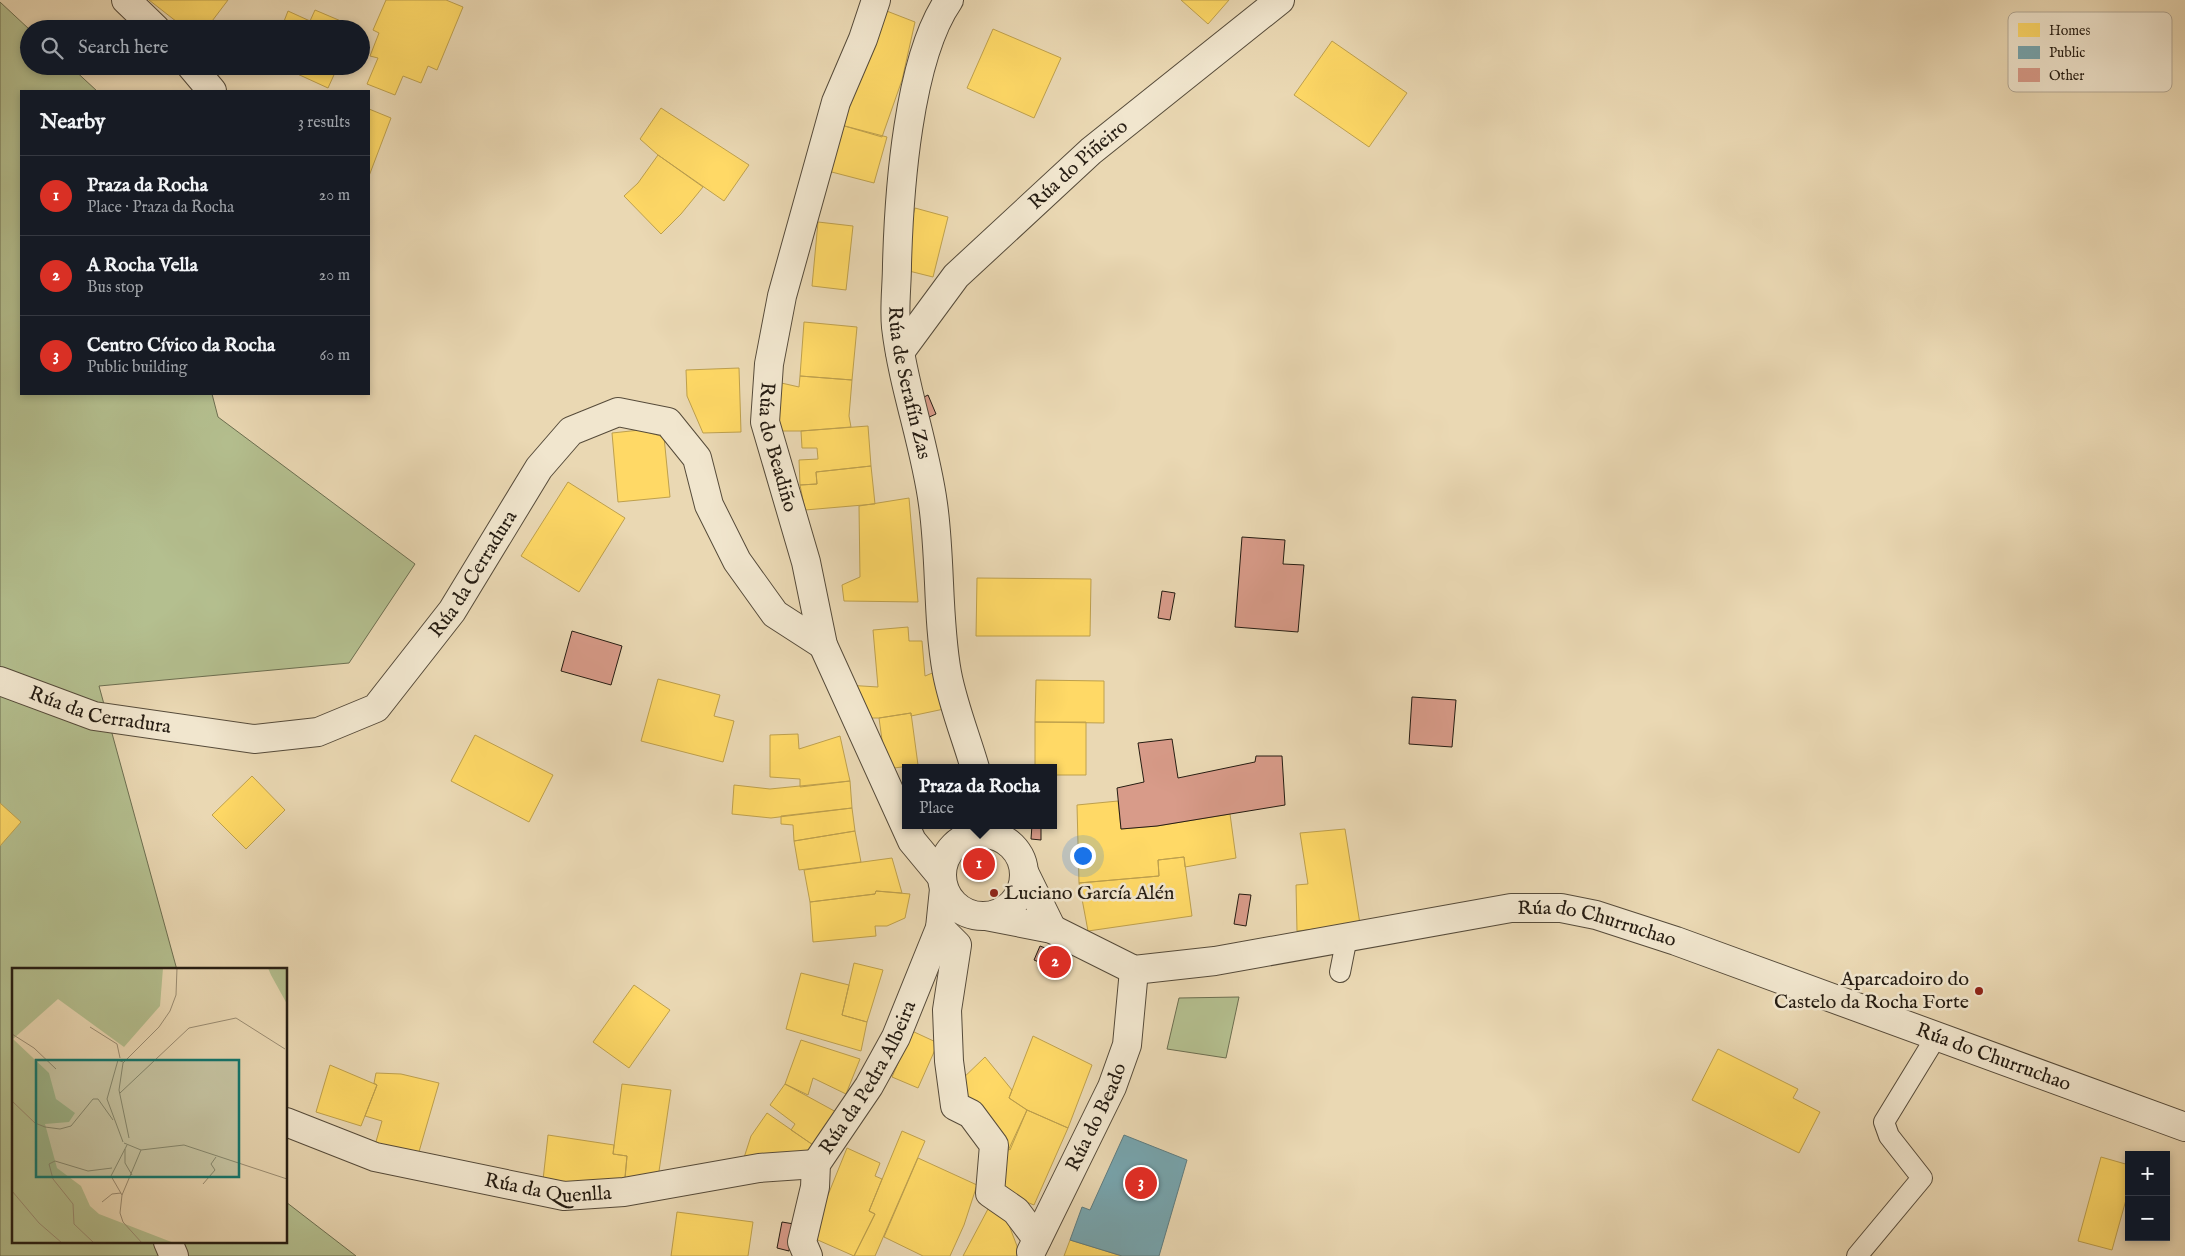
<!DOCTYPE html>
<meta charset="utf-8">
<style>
:root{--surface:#171b24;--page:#20242c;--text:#f1f3f6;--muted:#9ea1a6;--line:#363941;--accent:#d93025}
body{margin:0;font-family:"IM FELL English",serif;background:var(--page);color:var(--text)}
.controls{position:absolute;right:15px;bottom:15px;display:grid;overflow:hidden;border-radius:0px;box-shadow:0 2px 8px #0003}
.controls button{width:45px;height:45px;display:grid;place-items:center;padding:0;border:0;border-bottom:1px solid var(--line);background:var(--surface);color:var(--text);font:25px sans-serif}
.you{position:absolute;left:1082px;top:855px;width:18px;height:18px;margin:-12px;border:4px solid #fff;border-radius:50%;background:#1a73e8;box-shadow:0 0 0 8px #1a73e833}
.badge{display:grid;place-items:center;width:32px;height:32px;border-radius:50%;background:var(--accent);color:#fff;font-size:16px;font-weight:700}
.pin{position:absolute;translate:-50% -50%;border:2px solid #fff;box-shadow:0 1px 5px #0006}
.popup{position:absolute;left:902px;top:764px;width:155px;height:65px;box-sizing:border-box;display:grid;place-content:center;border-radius:0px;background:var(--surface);filter:drop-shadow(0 1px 4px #0005);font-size:16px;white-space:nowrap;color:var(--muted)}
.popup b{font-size:19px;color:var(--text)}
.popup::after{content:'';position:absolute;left:50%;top:100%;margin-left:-10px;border:10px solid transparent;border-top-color:var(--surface)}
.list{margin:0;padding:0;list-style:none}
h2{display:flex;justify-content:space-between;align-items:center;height:65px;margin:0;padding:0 20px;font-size:21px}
h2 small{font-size:16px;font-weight:400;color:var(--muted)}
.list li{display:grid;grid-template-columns:32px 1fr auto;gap:15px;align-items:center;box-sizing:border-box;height:80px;padding:0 20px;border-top:1px solid var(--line)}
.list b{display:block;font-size:19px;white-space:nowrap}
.list p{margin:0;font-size:16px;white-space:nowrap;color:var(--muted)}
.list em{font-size:16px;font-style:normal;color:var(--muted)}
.icon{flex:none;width:28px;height:28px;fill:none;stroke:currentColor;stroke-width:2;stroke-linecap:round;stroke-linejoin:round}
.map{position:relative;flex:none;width:2185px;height:1256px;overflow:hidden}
.search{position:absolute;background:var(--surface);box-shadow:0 2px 8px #0003;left:20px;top:20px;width:350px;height:55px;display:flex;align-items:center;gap:12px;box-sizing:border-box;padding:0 18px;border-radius:28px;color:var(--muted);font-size:19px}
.panel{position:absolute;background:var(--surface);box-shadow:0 2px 8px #0003;left:20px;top:90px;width:350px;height:305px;border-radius:0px}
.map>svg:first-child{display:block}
.green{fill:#b4bf8f;stroke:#6c6e50}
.homes{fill:#ffd966;stroke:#bea04d}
.public{fill:#76a5af;stroke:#5e7c80}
.building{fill:#d89b89;stroke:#251c12}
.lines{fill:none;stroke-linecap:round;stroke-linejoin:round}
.service-casing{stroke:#564b3a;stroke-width:22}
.minor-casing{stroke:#564b3a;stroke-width:30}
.service{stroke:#f1e6ce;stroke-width:20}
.minor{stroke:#f1e6ce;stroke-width:28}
.poi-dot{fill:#8f2418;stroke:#f1e6ce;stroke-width:2}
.labels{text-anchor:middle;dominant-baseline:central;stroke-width:5;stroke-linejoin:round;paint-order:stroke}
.street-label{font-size:20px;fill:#251c12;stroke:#f1e6ce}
.poi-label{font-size:20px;fill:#251c12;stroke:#f1e6ce;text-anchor:start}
.inset-road{fill:none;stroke:#9b8d73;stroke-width:1}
.view{fill:#0f766e;fill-opacity:0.15;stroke:#0f766e;stroke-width:2.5}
.inset-edge{fill:none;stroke:#251c12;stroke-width:2.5}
.key{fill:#f1e6ce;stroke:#b4a996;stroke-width:1}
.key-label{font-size:14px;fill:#251c12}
</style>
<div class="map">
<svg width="2185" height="1256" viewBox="0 0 2185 1256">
<rect width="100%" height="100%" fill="#ead8b3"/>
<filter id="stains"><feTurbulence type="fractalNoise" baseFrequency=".004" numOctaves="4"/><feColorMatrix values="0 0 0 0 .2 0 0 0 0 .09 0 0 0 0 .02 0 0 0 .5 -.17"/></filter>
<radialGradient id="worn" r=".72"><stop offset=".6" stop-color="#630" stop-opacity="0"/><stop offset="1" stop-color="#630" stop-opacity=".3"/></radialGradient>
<path class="green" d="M0 2 29 29V66H70L97 91H21V394H212L218 417 415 564 349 663 99 686 177 970H14V1242H286V1202L356 1256H0Z
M1239 997 1226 1058 1167 1049 1179 998Z"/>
<path class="homes" d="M149 0H228L206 29H186Z
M386 0H446L463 7 437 70 428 66 421 83 403 76 395 95 367 84 378 58 370 56 379 33 373 30Z
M1181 0H1229L1208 24Z
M879 8 915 22 902 80 882 137 841 125Z
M315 10 355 27V29H281L288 11 310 21Z
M993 29 1061 58 1034 118 967 88Z
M1332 41 1407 93 1369 147 1294 95Z
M280 66H338L328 88Z
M661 108 749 165 724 201 658 155 640 139Z
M369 109 391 118 369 176Z
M841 125 887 137 874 183 824 170Z
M658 155 703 187 681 214 661 234 624 196 638 183Z
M915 208 948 217 933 277 905 270 903 252Z
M818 222 853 226 846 290 812 286Z
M804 322 857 327 852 380 800 376Z
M739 368 741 432 703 433 687 396 686 370Z
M800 376 852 380 849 416 851 427 801 431H776L777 382 799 387Z
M868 426 871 466 816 472 817 484 800 485 799 460 818 459 817 448H802L801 431Z
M640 430 664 437 670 497 618 502 612 433Z
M871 466 875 504 805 510 800 485 817 484 816 472Z
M568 482 625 518 579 592 521 556Z
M909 498 918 602 844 601 842 585 860 577 859 506Z
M977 578 1091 579 1090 636H976Z
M908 627 909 641H922L925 676 935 672 944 709 911 716V713L879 718H861L846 685 878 687 873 630Z
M658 679 720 695 714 716 734 721 723 762 641 741Z
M1036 680 1104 681V723L1035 722Z
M911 713 918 765 886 769 879 718Z
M1035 722H1086V775H1053V768H1035Z
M798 734 799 749 840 736 850 781 800 787V779L770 777V735Z
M475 735 553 775 529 822 451 781Z
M252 776 285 810 246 849 212 815Z
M850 781 852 808 771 818 732 814 734 785 770 789Z
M1118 801 1121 829 1157 826 1230 814 1236 858 1185 867 1184 857 1158 860 1159 876 1079 883 1077 805Z
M0 803 21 822 0 846Z
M852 808 855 831 794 841 793 825 781 824V816Z
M1345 829 1360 924 1297 931 1296 885 1308 884 1300 833Z
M855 831 861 862 799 870 794 841Z
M1184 857 1192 916 1088 931 1079 883 1159 876 1158 860Z
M892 858 902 893 876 891 875 894 810 902 804 870Z
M876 891 910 894 905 918 887 926H875L876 936 813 942 810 902 875 894Z
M854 963 883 970 867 1022 842 1015Z
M801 973 849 985 842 1015 867 1022 861 1051 786 1029Z
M634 985 670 1010 629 1068 593 1042Z
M912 1031 938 1043 918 1088 892 1077Z
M1033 1036 1092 1065 1068 1128 1027 1110 1009 1098Z
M801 1040 860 1059 846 1094 813 1078 808 1095 785 1084Z
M1718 1049 1798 1089 1793 1098 1820 1112 1799 1153 1692 1100Z
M985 1057 1012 1090 1009 1098 1027 1110 1010 1150 985 1123 958 1083Z
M330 1065 377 1085 361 1126 316 1112Z
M376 1073 401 1074 439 1083 416 1162 373 1152 382 1121 365 1116 377 1085 374 1083Z
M622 1084 671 1090 658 1178 625 1179 627 1156 613 1154Z
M785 1084 838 1113 816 1147 791 1130 795 1124 770 1105Z
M1027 1110 1068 1128 1034 1205 1001 1192 999 1170Z
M767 1113 816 1147 802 1162 741 1167 751 1136Z
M902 1131 925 1141 875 1256H854L875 1214 869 1211Z
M548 1135 614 1145 613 1154 627 1156 624 1187 611 1190 543 1180Z
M847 1148 880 1163 875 1176 882 1179 869 1211 875 1214 854 1256 811 1237Z
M2101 1157 2129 1165V1189L2112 1250 2078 1241Z
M918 1158 977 1185 964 1225 950 1256H923L884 1237Z
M988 1209 1007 1220 1017 1246V1256H963Z
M677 1212 753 1222 748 1256H671Z
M1070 1240 1122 1256H1064Z"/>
<path class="public" d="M1124 1135 1187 1160 1159 1256H1122L1070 1240 1082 1207 1090 1210Z"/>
<path class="building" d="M928 395 936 414 927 418 920 399Z
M1242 537 1285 540 1283 564 1304 565 1298 632 1235 627Z
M1162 591 1175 593 1170 620 1158 618Z
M572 631 622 646 611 685 561 671Z
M1412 697 1456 700 1452 747 1409 744Z
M1172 739 1178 778 1255 762 1256 756H1282L1285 805 1157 826 1121 829 1117 788 1144 782 1138 743Z
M1032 825H1041V840L1031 839Z
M1239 894 1251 895 1246 926 1234 924Z
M1040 946 1071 958 1065 973 1034 960Z
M782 1222 794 1224 789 1251 777 1248Z"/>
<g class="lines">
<g class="service-casing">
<path id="service" d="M1340 972 1347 937
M1857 1256 1922 1178 1889 1136 1884 1122 1936 1037"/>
</g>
<g class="minor-casing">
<g id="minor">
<path d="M126 0 156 29"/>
<path id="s1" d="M876 0 863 39 836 102 782 296 769 364 765 422 806 562 823 645 912 841 941 876"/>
<path id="s2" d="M949 0C908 59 899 192 897 264 897 285 894 307 896 327 903 387 925 444 933 504 941 560 937 618 947 673 953 705 966 737 975 768"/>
<path d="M191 66 212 91"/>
<path id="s3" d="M900 352 956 276 1091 151 1280 0"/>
<path id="s4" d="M0 681 94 716 254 739 318 732 376 708 452 611 539 468 571 431 618 412 668 422 697 458 709 505 737 561 775 614 823 645"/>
<circle cx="983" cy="875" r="41"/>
<path d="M1025 874 1052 929"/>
<path id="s5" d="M986 916 1052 929 1134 970 1215 961 1511 908H1561L1596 915 1676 941 2185 1127"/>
<path d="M940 928 957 945 947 1010 949 1061 955 1106 971 1114 994 1145 990 1193 1016 1211 1037 1239"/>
<path id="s6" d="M286 1122 375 1157 564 1196 624 1192 759 1168 816 1164"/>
<path d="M168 1242 174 1256"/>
<path id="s7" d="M1031 1252 1112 1087 1127 1045 1134 970"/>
<path id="s8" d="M808 1256 802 1242 815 1187 816 1164 869 1086 896 1037 940 928 944 889"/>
</g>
</g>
<use href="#service" class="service"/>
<use href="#minor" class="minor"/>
</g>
<g class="poi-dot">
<circle cx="994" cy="893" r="5"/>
<circle cx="1979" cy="991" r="5"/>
</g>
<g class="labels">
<g class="street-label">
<text stroke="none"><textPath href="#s3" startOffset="260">Rúa do Piñeiro</textPath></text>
<text stroke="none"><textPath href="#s2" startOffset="392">Rúa de Serafín Zas</textPath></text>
<text stroke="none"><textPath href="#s1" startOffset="465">Rúa do Beadiño</textPath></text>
<text stroke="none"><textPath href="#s4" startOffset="555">Rúa da Cerradura</textPath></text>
<text stroke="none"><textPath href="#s4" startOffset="105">Rúa da Cerradura</textPath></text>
<text stroke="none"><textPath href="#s5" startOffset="629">Rúa do Churruchao</textPath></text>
<text stroke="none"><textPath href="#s5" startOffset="1049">Rúa do Churruchao</textPath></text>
<text stroke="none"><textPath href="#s8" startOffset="196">Rúa da Pedra Albeira</textPath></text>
<text stroke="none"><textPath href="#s7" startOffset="150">Rúa do Beado</textPath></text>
<text stroke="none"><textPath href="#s6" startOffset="272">Rúa da Quenlla</textPath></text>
</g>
<g class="poi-label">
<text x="1004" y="893">Luciano García Alén</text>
<text x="1969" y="979" text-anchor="end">Aparcadoiro do<tspan x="1969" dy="23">Castelo da Rocha Forte</tspan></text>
</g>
</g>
<g transform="translate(12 968)">
<rect width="275" height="275" fill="#ead8b3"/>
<path d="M0 0H151L148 38 112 79 46 31 1 71 37 105 44 131 63 145 57 154 33 156 45 200 69 218 78 238 87 246 162 275H0ZM256 0H275V36L259 7Z" fill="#b4bf8f"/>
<path class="inset-road" d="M78 59 105 76 108 90M0 66 22 80 44 101M111 94 106 92 95 131 111 174M108 125 177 60 224 50 273 81M0 133 23 155 33 159 48 161 59 158 81 131H86L101 152M117 170 107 122 111 95 147 59 158 43 164 27 165 0M112 175 129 182 172 177 275 211M113 181V195L120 207M129 182 110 227 108 245 111 254 130 275M191 216 203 202 199 196 204 189M0 223 27 255 50 275M110 227 99 208 115 177M90 234 100 226 109 225M82 275 62 256 61 236 41 211 37 196 43 193 76 203 100 200"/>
<path class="view" d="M24 92H227V209H24Z"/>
<rect width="275" height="275" class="inset-edge"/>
</g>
<rect x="2008" y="12" width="164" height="80" rx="8" class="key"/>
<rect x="2018" y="23" width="22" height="14" fill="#ffd966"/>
<rect x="2018" y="46" width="22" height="13" fill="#76a5af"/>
<rect x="2018" y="68" width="22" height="14" fill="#d89b89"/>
<g class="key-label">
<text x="2049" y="35">Homes</text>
<text x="2049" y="57">Public</text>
<text x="2049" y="80">Other</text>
</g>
<rect width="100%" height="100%" filter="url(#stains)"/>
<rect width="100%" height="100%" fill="url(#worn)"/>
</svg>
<div class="controls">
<button>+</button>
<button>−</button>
</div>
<div class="you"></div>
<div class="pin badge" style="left:979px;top:864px">1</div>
<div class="popup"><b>Praza da Rocha</b>Place</div>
<div class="pin badge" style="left:1055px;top:962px">2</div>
<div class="pin badge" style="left:1141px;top:1183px">3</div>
<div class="search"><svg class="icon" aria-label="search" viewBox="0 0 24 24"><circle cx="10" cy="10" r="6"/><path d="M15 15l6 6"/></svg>Search here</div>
<section class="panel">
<h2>Nearby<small>3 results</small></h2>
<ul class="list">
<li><span class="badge">1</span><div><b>Praza da Rocha</b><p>Place · Praza da Rocha</p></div><em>20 m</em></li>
<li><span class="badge">2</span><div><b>A Rocha Vella</b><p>Bus stop</p></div><em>20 m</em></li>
<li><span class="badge">3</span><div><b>Centro Cívico da Rocha</b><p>Public building</p></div><em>60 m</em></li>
</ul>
</section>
</div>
